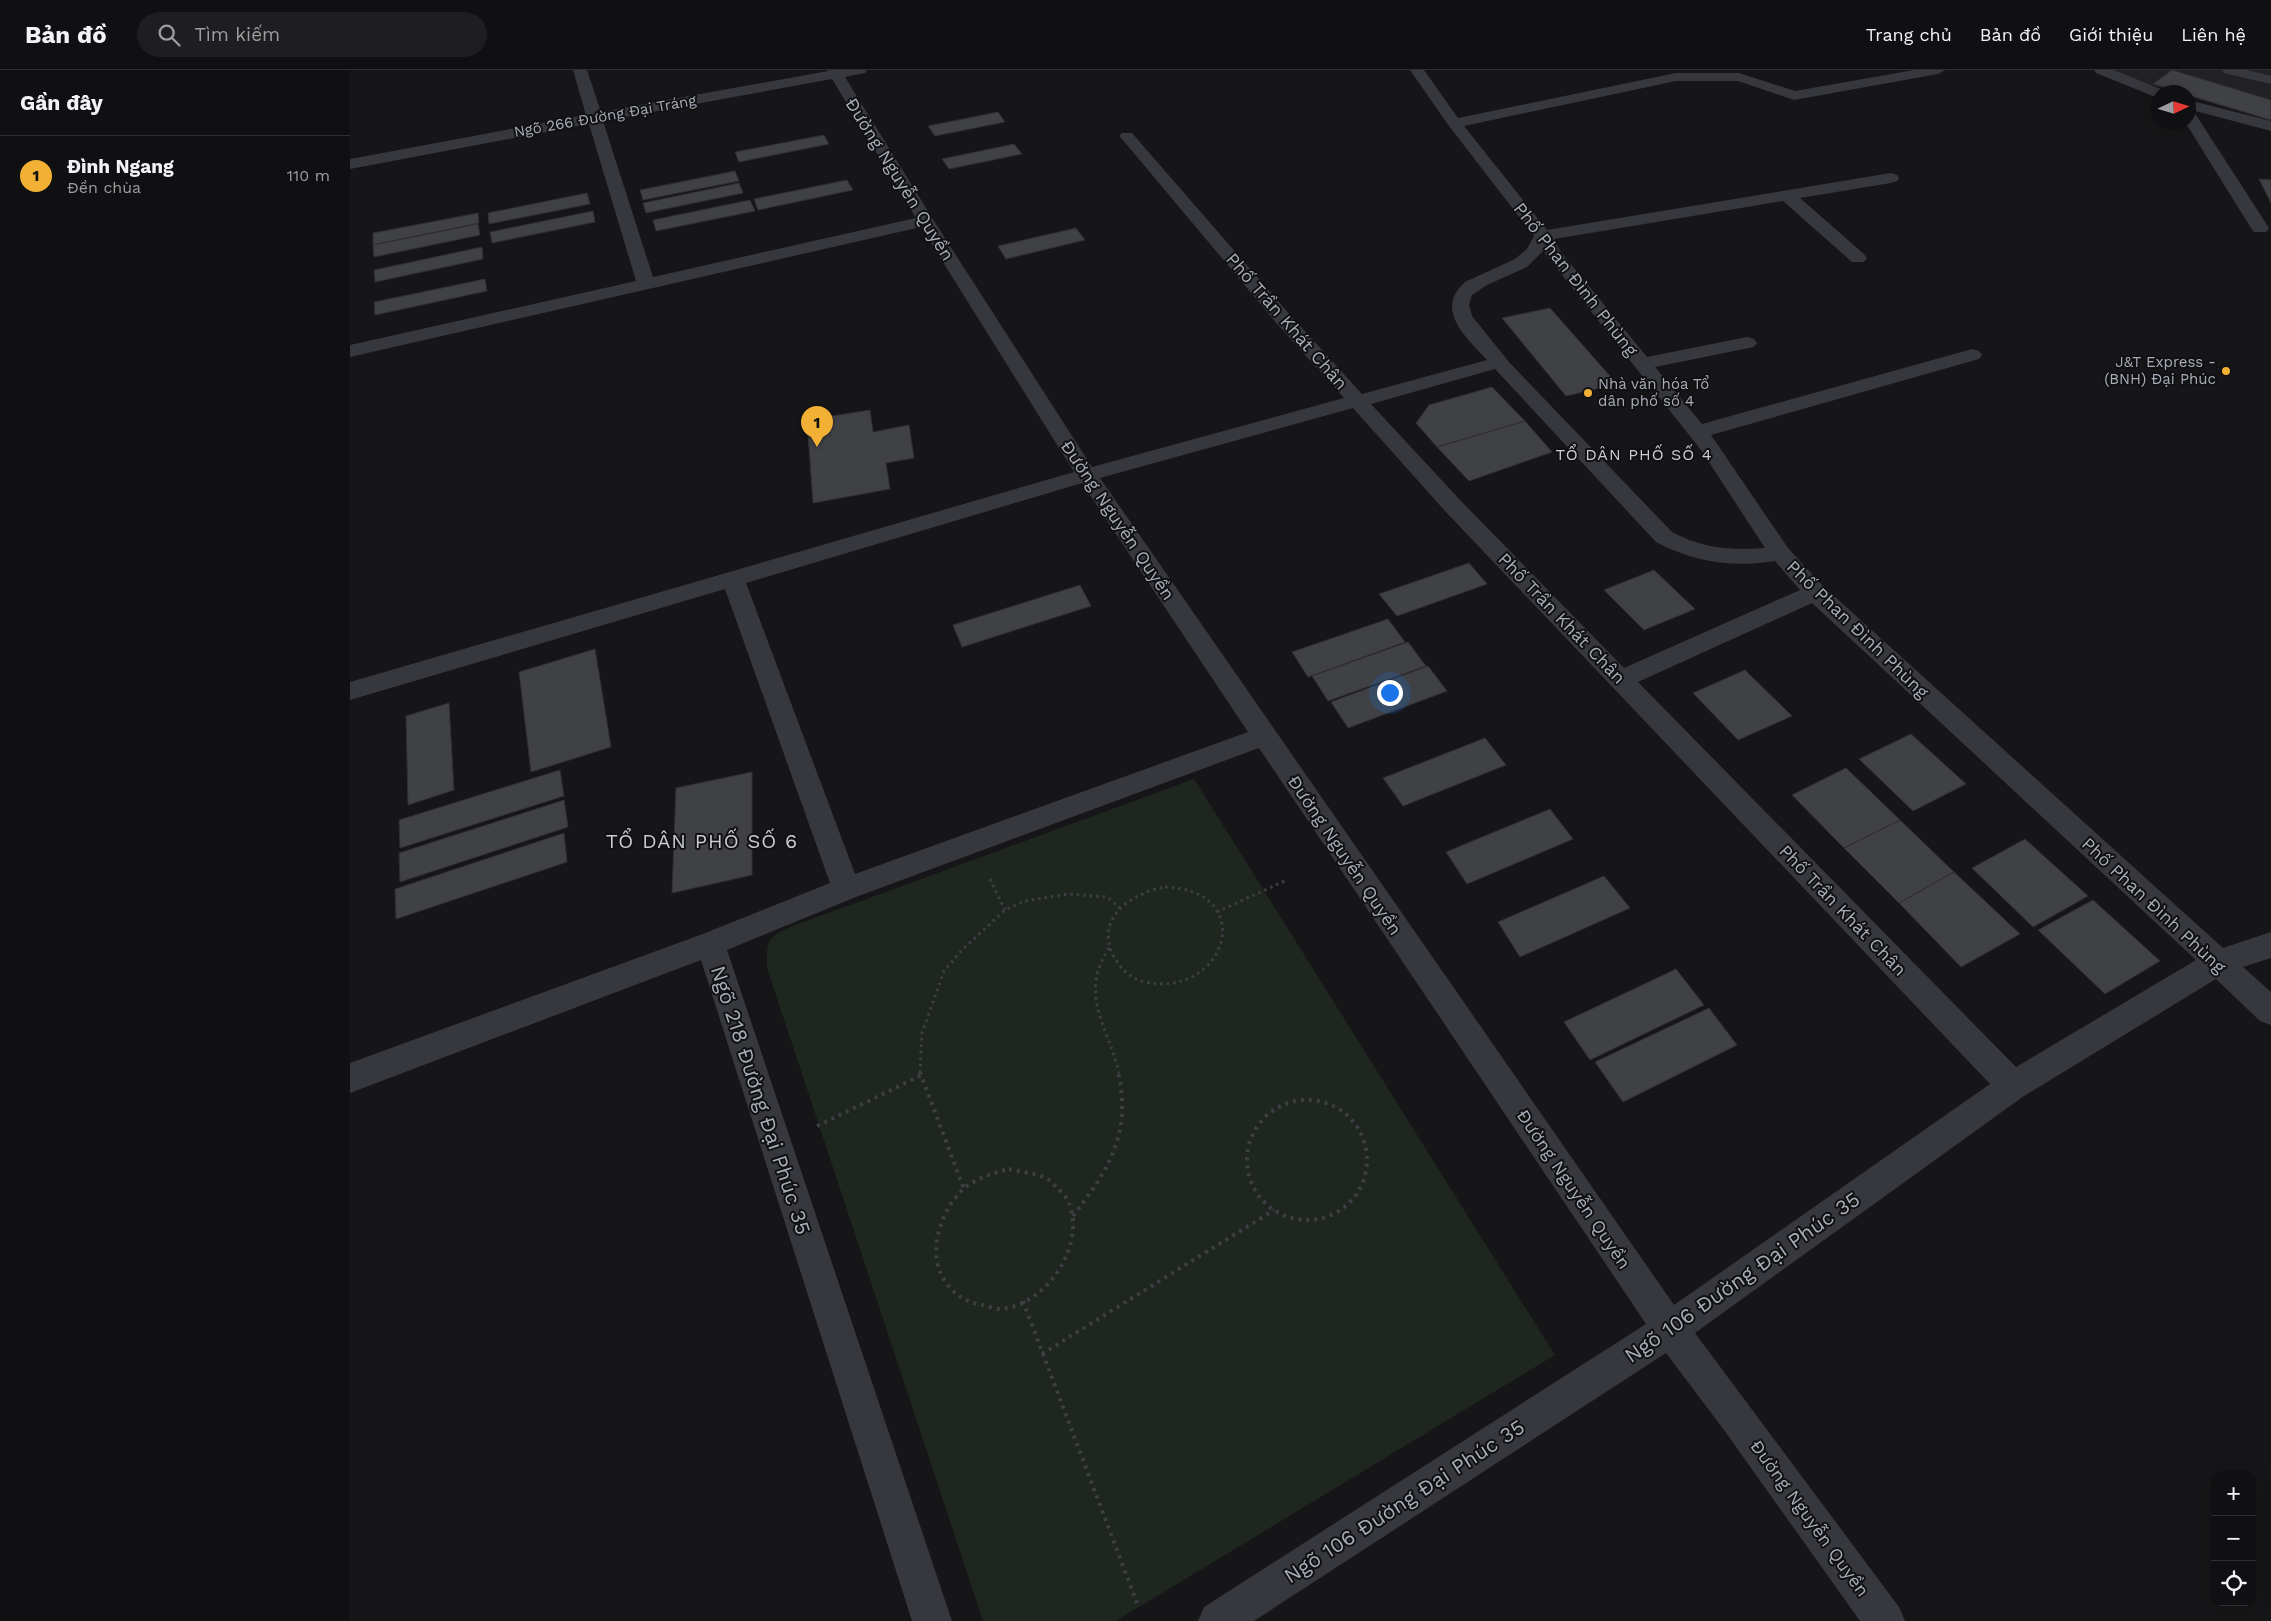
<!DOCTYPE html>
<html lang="vi">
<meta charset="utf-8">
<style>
:root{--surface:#101012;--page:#1e1e20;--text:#f1f3f6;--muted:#9c9d9f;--line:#303032;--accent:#f2b134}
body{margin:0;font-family:"Work Sans",sans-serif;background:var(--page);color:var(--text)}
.controls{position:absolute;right:15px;bottom:15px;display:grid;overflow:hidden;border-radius:10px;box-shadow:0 5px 20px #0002}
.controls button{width:45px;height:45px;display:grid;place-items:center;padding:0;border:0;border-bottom:1px solid var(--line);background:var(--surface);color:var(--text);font:25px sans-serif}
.compass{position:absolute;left:1801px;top:15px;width:45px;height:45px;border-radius:50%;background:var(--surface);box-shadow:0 5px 20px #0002;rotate:86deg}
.you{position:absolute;left:1039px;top:622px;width:18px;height:18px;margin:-12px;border:4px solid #fff;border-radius:50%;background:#1a73e8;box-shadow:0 0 0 8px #1a73e833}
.badge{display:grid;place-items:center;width:32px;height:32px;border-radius:50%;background:var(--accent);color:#111;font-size:16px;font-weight:700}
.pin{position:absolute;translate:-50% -41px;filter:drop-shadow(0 1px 2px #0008)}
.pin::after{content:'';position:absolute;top:26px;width:18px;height:15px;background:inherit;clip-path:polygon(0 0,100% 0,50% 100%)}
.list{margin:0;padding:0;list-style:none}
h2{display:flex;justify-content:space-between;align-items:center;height:65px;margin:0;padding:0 20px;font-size:21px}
h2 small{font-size:16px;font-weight:400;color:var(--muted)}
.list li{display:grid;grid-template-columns:32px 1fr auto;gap:15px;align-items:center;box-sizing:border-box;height:80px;padding:0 20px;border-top:1px solid var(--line)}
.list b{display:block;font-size:19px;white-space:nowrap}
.list p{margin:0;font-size:16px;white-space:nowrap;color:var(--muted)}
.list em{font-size:16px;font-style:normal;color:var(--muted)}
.icon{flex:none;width:28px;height:28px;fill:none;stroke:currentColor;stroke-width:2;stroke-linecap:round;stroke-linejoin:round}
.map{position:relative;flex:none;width:1921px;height:1551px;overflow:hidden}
header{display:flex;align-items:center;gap:30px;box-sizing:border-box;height:70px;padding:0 25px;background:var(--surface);border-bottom:1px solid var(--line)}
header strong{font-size:24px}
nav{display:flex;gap:28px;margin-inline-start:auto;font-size:18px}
.search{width:350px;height:45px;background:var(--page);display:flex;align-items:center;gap:12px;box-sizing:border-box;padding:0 18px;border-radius:28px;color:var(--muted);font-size:19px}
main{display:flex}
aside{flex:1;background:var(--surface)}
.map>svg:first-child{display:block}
.built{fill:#222225}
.green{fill:#1e261f}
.building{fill:#404145;stroke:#303034}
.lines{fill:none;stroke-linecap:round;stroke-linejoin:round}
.path-far1{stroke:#3d3f44;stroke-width:3;stroke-dasharray:2.5 4;stroke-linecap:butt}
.path{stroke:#3d3f44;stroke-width:4;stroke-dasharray:3 5;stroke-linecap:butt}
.minor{fill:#37383d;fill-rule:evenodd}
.poi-dot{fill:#f2b134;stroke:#111113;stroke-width:2}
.labels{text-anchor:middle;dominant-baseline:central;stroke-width:4;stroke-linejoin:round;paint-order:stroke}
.far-street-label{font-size:15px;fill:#a8adb8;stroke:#111113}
.far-poi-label{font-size:15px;fill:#a8adb8;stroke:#111113;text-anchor:end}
.far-quarter-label{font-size:16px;letter-spacing:1px;fill:#c9ccd4;stroke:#111113}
.street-label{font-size:18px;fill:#a8adb8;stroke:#111113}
.quarter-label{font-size:20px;letter-spacing:1px;fill:#c9ccd4;stroke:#111113}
.near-street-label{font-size:21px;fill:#a8adb8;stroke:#111113}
</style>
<header>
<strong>Bản đồ</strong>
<div class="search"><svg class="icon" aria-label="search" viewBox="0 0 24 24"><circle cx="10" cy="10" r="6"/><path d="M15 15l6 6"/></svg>Tìm kiếm</div>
<nav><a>Trang chủ</a><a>Bản đồ</a><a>Giới thiệu</a><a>Liên hệ</a></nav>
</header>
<main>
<aside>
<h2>Gần đây<small></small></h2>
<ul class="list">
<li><span class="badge">1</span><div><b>Đình Ngang</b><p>Đền chùa</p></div><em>110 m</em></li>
</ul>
</aside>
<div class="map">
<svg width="1921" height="1551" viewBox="0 0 1921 1551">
<rect width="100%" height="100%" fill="#161618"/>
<path class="built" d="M1763 0H1921V51L1839 26 1838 22H1827L1798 14Z"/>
<path class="green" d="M844 709 1205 1285 766 1551H633L417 898C417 873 415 868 440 857Z"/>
<path class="building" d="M1822 0 1921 30V50L1838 25V22H1831L1803 14Z
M648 42 655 52 585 66 578 56Z
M474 65 479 74 389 92 385 82Z
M664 74 672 84 599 99 592 89Z
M385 101 389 111 293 130 290 120Z
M1909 109 1921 110V133Z
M497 110 503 120 408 140 404 129Z
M389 113 393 123 296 143 293 133Z
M237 123 240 134 139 154 138 143Z
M400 130 405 141 306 161 303 150Z
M243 141 245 152 142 173 140 162Z
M128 143 129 153 23 175V163Z
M128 154 130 165 24 187 23 175Z
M726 158 735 170 656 189 648 176Z
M132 177 133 189 25 212 24 200Z
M135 209 137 221 25 245 24 232Z
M1200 238 1267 314 1216 326 1152 248Z
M1142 317 1175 351 1087 377 1066 353 1079 335Z
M520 340 523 362 559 355 564 388 536 393 540 419 463 433 457 350Z
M1175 351 1202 382 1119 411 1087 377Z
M1119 493 1137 514 1047 546 1029 524Z
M1304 500 1345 539 1294 560 1254 520Z
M730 515 741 536 612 577 603 555Z
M1038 549 1055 572 958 607 942 582Z
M1058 572 1076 596 978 631 962 606Z
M245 579 261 677 181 702 169 602Z
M1078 596 1097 621 998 658 981 632Z
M1395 600 1442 646 1388 670 1343 623Z
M99 633 104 720 58 735 56 646Z
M1561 664 1616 714 1563 741 1509 689Z
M1135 668 1156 695 1053 736 1033 708Z
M1496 698 1550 750 1494 778 1442 725Z
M210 700 214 726 50 778 49 750Z
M402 702V805L322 823 326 718Z
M214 730 218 757 50 812 49 783Z
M1200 739 1223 769 1117 814 1096 782Z
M1550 750 1604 802 1549 833 1494 778Z
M214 763 217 792 46 849 45 819Z
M1675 769 1738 826 1683 857 1622 798Z
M1604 802 1670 864 1611 897 1549 833Z
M1254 806 1280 838 1170 887 1148 852Z
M1743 830 1810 891 1755 924 1688 860Z
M1326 899 1354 935 1240 990 1214 952Z
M1359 938 1387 975 1273 1032 1245 992Z"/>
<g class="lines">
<path class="path-far1" d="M640 809 655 840
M815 817C910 820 876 929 795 912 784 910 774 902 768 893 740 853 777 824 815 817Z
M867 842 937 810
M759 878C728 926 758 955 769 1003
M570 1003 572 963 594 901 613 879 655 840 675 831 718 824 757 827 770 838"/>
<path class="path" d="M570 1002 614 1119
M897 1090a60 60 0 1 1 120 0a60 60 0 1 1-120 0Z
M467 1056 572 1005
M659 1099C670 1102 685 1103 696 1108 700 1110 704 1115 707 1118 710 1121 715 1125 717 1129 739 1172 697 1236 650 1239 645 1239 637 1236 632 1235 616 1232 604 1225 595 1211 575 1182 592 1136 617 1116 630 1107 644 1103 659 1099Z
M723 1146C759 1099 782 1063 768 1002
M673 1231 787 1533
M692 1284 924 1140"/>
<path class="minor" d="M223 0H237L251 42 478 1 477 0H517L515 3 495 7 584 151 742 397 994 328 928 255 772 69 769 66 772 63H782L942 247 1012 324 1137 290C1116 267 1084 240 1115 212L1165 189 1177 179 1184 166 1099 56 1060 0H1074L1108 48 1326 3H1389L1445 21 1564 0H1595L1588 4 1444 30 1388 11H1326L1114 56 1197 160 1541 103 1547 105 1549 108 1547 111 1541 113 1450 128 1514 184 1517 188 1514 192H1502L1433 131 1204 169 1210 181 1297 287 1397 267 1404 269 1407 273 1404 277 1305 297 1352 354 1615 281 1622 279 1629 281 1632 285 1629 289 1361 365 1438 478 1473 516 1873 878 1921 862V888L1893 897 1921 922V955L1910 951 1866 909 1674 1026 1345 1263 1549 1537 1555 1551H1510L1374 1360 1316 1283 904 1551H848L854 1537 1296 1254 909 678 506 827 377 880 602 1551H562L351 890 0 1023V993L350 865 480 813 375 519 0 630V612L724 402 571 157 0 287V275L286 211 239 54 0 99V89L236 45ZM482 9 566 148 303 207 253 51ZM1193 181 1351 380 1415 478C1381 481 1352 478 1322 462L1159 292 1122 246 1119 235 1122 225 1137 215 1177 197ZM1145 299 1306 472C1343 492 1383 498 1425 491L1450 520 1274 598 1111 431 1021 334ZM1003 338 1095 441 1640 1014 1324 1235 750 408ZM732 413 898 662 505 804 396 513ZM1462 533 1846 890 1666 997 1288 612Z
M1744 0H1764L1813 20 1815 22H1808V27L1803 26 1746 3Z
M1872 0H1897L1921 6V14L1874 3Z
M1838 30 1921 51V61L1838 39Z
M1838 41 1846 45 1919 158 1916 162H1904L1901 158 1835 52H1838Z"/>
</g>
<g class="poi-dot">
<circle cx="1876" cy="301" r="5"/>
<circle cx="1238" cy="323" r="5"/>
</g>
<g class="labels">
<g class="far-street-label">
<text transform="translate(255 46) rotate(-10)">Ngõ 266 Đường Đại Tráng</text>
</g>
<g class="far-poi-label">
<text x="1866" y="292">J&amp;T Express -<tspan x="1866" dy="17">(BNH) Đại Phúc</tspan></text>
<text x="1248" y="314" text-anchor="start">Nhà văn hóa Tổ<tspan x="1248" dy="17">dân phố số 4</tspan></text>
</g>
<g class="far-quarter-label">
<text x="1284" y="384">TỔ DÂN PHỐ SỐ 4</text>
</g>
<g class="street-label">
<text transform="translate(550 109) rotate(58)">Đường Nguyễn Quyền</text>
<text transform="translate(1226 209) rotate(52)">Phố Phan Đình Phùng</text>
<text transform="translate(937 251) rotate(49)">Phố Trần Khát Chân</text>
<text transform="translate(768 450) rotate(56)">Đường Nguyễn Quyền</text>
<text transform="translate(1212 548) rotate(46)">Phố Trần Khát Chân</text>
<text transform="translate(1508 559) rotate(44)">Phố Phan Đình Phùng</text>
<text transform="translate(995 785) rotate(56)">Đường Nguyễn Quyền</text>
<text transform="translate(1804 835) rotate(43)">Phố Phan Đình Phùng</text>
<text transform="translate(1493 840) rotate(46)">Phố Trần Khát Chân</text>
<text transform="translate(1224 1119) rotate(56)">Đường Nguyễn Quyền</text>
<text transform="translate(1460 1448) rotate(54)">Đường Nguyễn Quyền</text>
</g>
<g class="quarter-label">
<text x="352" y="771">TỔ DÂN PHỐ SỐ 6</text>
</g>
<g class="near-street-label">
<text transform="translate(411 1030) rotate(72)">Ngõ 218 Đường Đại Phúc 35</text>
<text transform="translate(1392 1207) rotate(-35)">Ngõ 106 Đường Đại Phúc 35</text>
<text transform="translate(1054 1431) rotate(-33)">Ngõ 106 Đường Đại Phúc 35</text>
</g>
</g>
</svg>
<div class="controls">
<button>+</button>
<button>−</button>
<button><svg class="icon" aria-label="locate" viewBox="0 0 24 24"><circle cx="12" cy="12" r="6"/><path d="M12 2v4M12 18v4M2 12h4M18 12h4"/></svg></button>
</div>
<svg class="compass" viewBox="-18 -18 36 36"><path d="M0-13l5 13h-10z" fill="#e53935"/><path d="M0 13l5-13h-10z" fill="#9c9d9f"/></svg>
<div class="you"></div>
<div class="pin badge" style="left:467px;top:377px">1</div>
</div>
</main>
